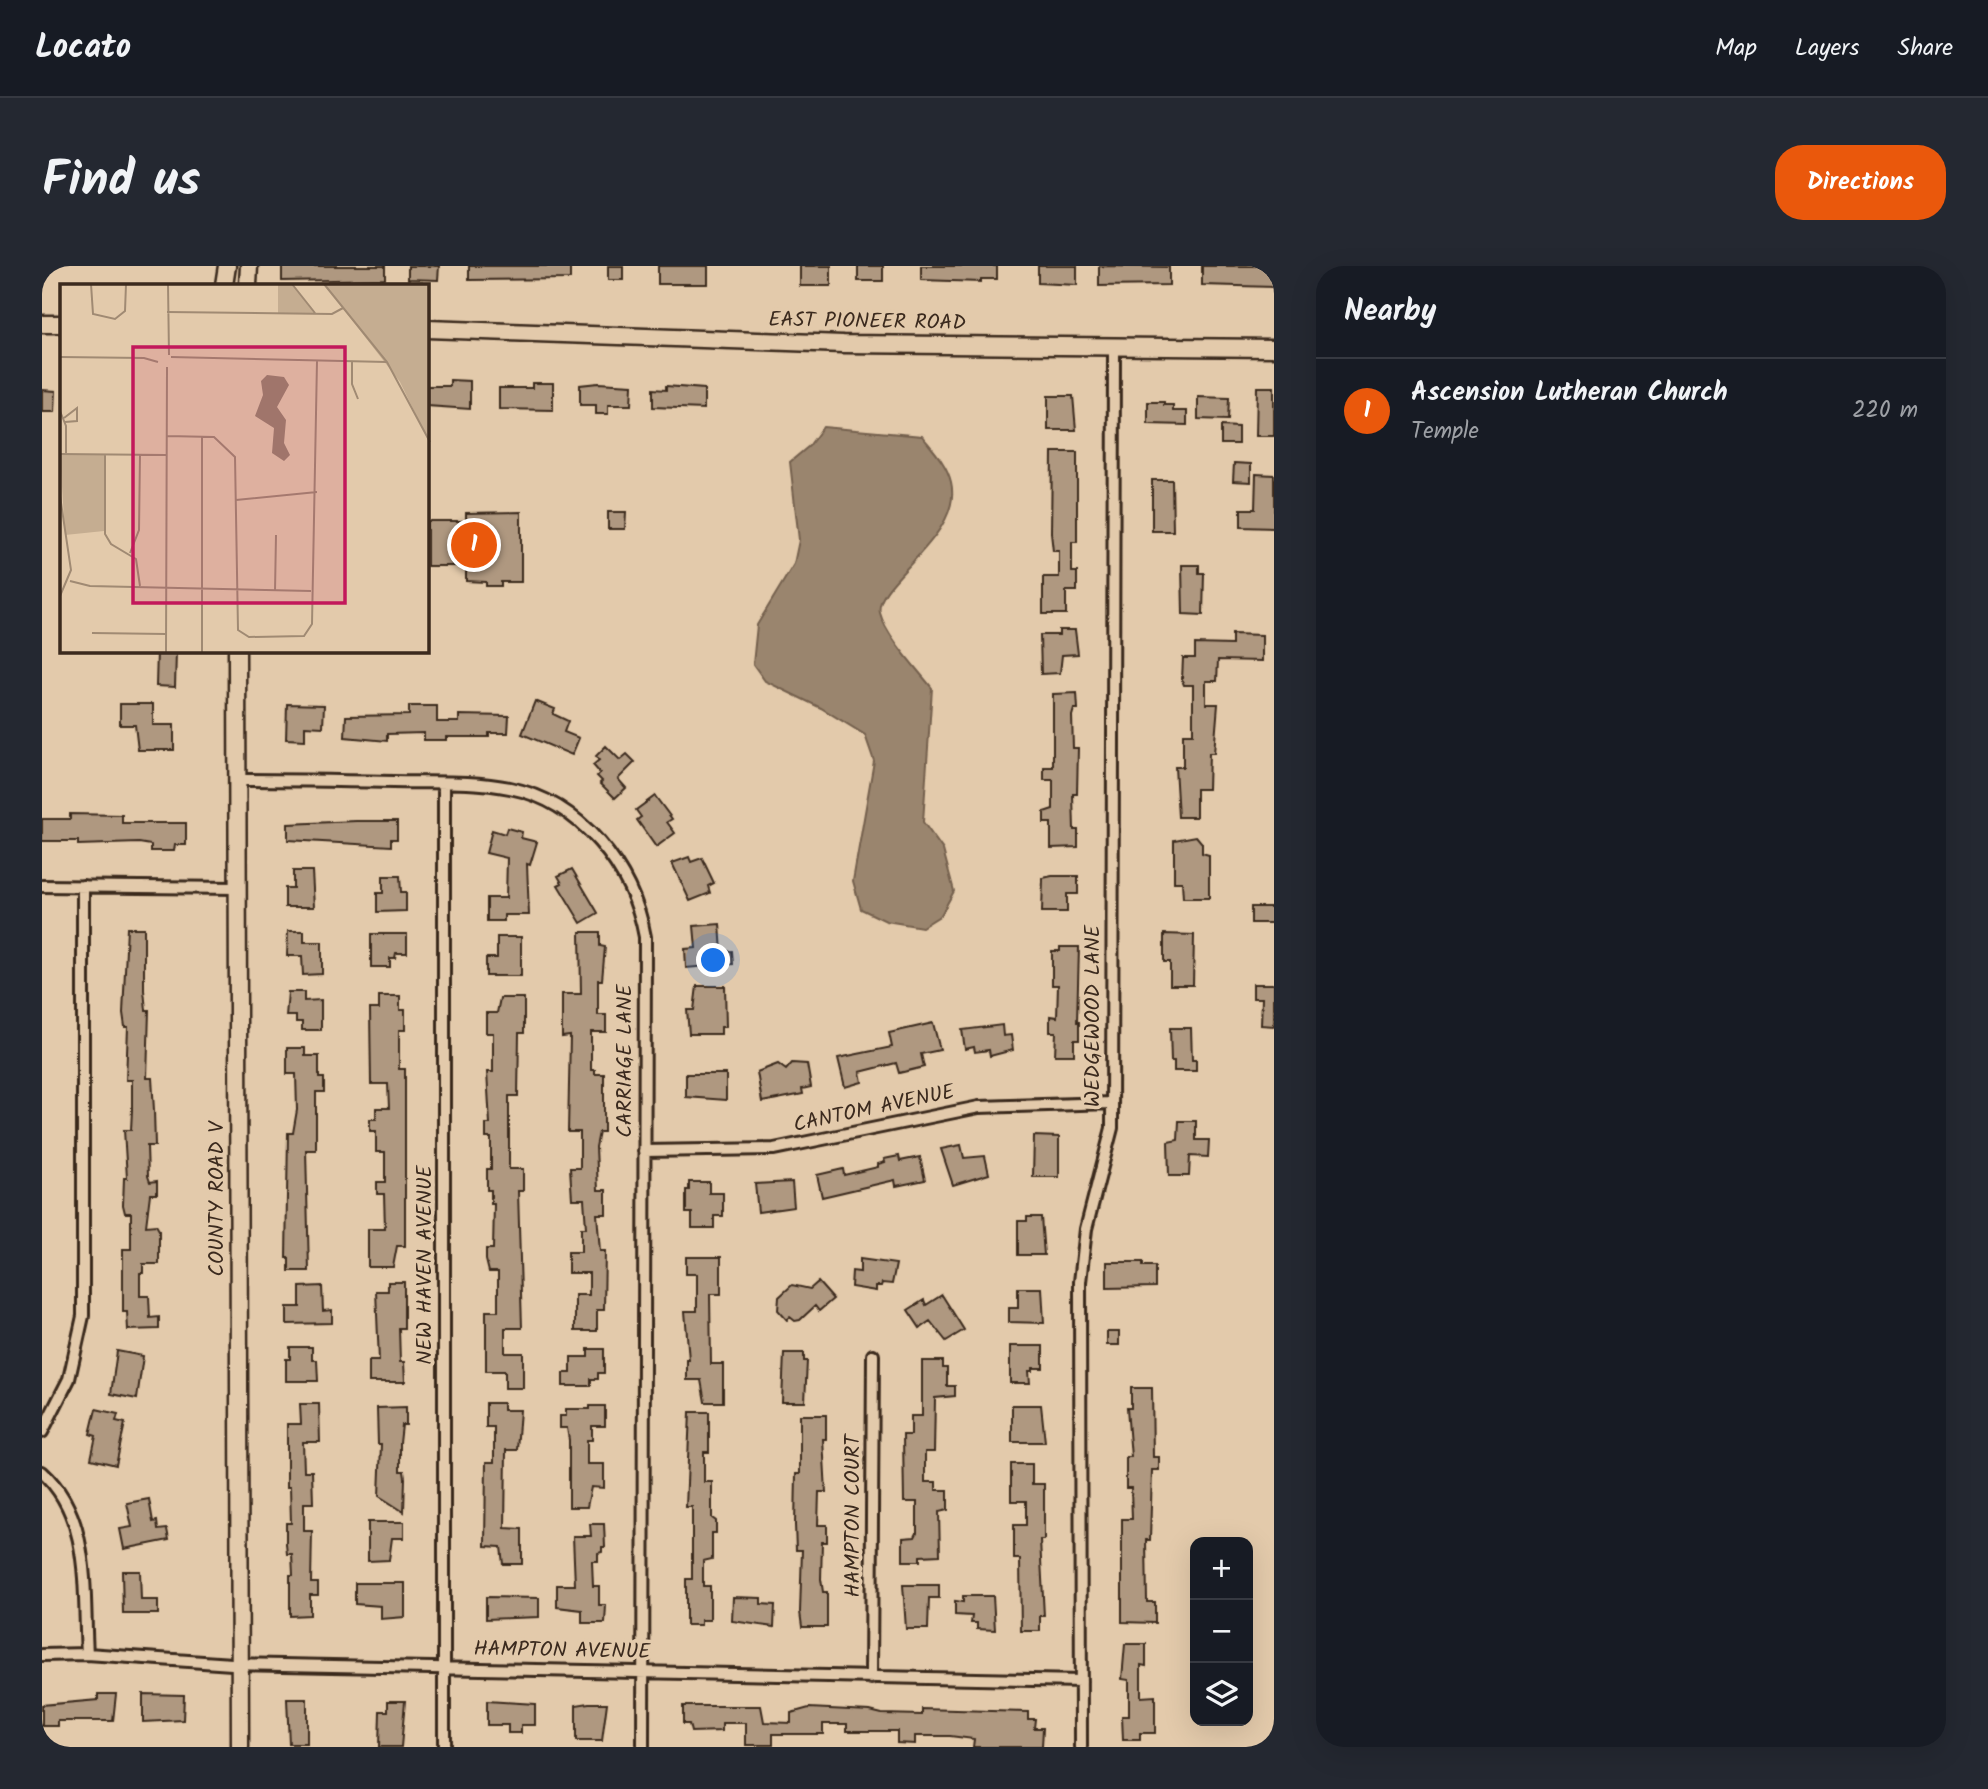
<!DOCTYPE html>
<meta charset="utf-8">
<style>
:root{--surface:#171b24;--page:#242831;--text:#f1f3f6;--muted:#9ea1a6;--line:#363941;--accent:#ea580c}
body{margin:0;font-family:Kalam,sans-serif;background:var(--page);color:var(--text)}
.controls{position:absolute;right:21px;bottom:21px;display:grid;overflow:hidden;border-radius:14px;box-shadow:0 7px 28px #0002}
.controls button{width:63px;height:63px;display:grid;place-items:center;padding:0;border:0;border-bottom:2px solid var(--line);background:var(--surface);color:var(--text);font:35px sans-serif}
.you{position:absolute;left:672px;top:695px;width:24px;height:24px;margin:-18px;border:5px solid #fff;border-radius:50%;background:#1a73e8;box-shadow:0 0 0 10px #1a73e833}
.badge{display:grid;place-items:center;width:46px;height:46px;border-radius:50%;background:var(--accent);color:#fff;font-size:23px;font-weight:700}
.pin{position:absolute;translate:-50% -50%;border:4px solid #fff;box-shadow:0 2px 7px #0006}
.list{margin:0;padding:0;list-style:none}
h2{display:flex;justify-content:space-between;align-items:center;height:91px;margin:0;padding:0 28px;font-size:30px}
h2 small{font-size:23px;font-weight:400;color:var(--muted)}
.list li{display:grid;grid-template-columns:46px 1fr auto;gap:21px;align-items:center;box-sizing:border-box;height:105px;padding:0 28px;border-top:2px solid var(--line)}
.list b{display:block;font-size:26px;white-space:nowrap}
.list p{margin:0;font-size:23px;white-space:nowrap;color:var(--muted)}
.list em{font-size:23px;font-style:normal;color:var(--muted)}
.icon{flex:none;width:38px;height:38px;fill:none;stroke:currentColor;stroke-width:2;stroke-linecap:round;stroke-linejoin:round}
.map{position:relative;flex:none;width:1232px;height:1481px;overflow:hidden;border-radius:28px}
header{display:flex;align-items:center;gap:42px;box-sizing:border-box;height:98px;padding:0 35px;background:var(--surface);border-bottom:2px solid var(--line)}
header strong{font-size:33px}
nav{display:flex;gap:38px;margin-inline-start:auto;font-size:24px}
.intro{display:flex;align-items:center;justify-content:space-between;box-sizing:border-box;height:168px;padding:0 42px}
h1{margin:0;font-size:49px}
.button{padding:18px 32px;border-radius:28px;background:var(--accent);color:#fff;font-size:24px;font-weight:700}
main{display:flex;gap:42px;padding:0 42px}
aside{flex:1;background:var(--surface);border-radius:28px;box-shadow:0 7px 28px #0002}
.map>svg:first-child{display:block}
.water{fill:#9a856e;stroke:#74614e;stroke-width:2}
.building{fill:#af9880;stroke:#3b2a1e;stroke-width:2}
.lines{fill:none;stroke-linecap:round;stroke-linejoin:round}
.minor-casing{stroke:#3b2a1e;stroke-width:16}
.secondary-casing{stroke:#3b2a1e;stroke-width:21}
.minor{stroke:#e3caab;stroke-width:10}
.secondary{stroke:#e3caab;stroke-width:16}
.labels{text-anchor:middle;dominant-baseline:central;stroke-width:7;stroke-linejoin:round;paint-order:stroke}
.street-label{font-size:21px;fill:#3b2a1e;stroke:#e3caab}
.inset-road{fill:none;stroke:#a08a73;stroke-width:2}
.view{fill:#c2185b;fill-opacity:0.15;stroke:#c2185b;stroke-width:3.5}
.inset-edge{fill:none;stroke:#3b2a1e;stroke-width:3.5}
</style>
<header>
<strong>Locato</strong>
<nav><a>Map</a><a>Layers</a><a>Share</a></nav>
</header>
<div class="intro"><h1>Find us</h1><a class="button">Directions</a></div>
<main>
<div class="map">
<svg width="1232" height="1481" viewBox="0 0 1232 1481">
<rect width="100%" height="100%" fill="#e3caab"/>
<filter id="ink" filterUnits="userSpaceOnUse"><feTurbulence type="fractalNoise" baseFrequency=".0143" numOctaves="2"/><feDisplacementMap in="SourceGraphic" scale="14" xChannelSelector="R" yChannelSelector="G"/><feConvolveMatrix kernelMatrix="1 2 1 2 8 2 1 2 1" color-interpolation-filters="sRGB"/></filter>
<g filter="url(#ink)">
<path class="water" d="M781 161 880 170C891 184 905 198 909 216 922 271 830 317 838 347 844 370 875 403 890 422L881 556 901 584 912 625 899 649 880 661 844 655 819 643 811 615 832 495 823 469 779 442 723 415 711 398 715 359 752 298 757 274 748 196 767 180Z"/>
<path class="building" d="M240 0H343V13L240 15Z
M366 0H397L396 14 366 13Z
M427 0H528V13L427 14Z
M566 0H581V14H566Z
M616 0H666V18H616Z
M758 0H789V20H758Z
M816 0H841V15H816Z
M879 0H955V13H939V16L879 14Z
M996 0H1035V19L996 17Z
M1057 0 1127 1V19L1057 20Z
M1160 0H1232V21L1160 19Z
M408 114 428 115V143L385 140V120H408Z
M490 117H511V144L457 143V122H490Z
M556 117 590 119 589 139H566V148H554V139H538V119Z
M624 120 662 123V143L611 141V123L624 124Z
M1215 121H1232V170H1214Z
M0 124 14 125 13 146H0Z
M1006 130H1031L1034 164H1006Z
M1156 131 1187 132 1186 154 1156 153Z
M1106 136H1122V139H1131V145H1145V159L1106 158Z
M1179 160 1196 161V178H1179Z
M1010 186H1035V276H1030V306H1035V325H1024V348H1001V311H1017V285H1011L1009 267Z
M1192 197 1209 198V216L1191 215Z
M1214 208 1232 209V262L1199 261V243H1213Z
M1110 214H1130L1131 265H1110Z
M479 246V316H459V320H444V316L424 315V300H385V255H424V247Z
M566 246H584L583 263H566Z
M1140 299H1157V307H1162L1161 349 1141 348Z
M1017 364H1033L1036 388 1020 389 1018 407 999 408 998 369H1017Z
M1190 368 1220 369V395L1176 394 1175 415H1164V438H1176L1172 487H1167L1166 523H1154V551H1136L1133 501H1141V468H1151V419H1142L1140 414 1141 392H1153V378L1190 379Z
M115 385 134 386 133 421 114 420Z
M1035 427 1036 443H1032L1030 450 1031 482H1036L1035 528H1031L1032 564H1036V581L1009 582V557H1002V546L1011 543V514H1002V501H1011V428Z
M493 435 513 443 511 448 526 455 522 466 537 472 530 489 480 468Z
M78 438H111V459H132V484H96L93 459H78Z
M245 438 282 439 281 461 263 460V474L244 473Z
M367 440H395V456H417V449L467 450 466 467H447V471H404V474H382V467L345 468V475L303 471 304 450 367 449Z
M564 480 578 494 585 488 593 496 576 513 584 522 573 532 558 517 560 515 555 510 558 507 551 499 557 494 554 490Z
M613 530 630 553 625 556 633 567 614 581 595 554 599 551 594 544Z
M28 548 80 549V557H144V579H133L132 585H109V579L97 577 36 579V575H0V553H28Z
M314 555H355V573H349V580L246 574V558Z
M465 562 480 566 479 572 495 576 488 599 485 598 487 649H462V655H445V632H464L465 592 444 587 450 564 463 568Z
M1154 570 1160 577V587L1167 589V632H1141L1140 616H1132V574Z
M647 591 649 596 660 592 672 617 666 620 668 627 648 635 630 597Z
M530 603 556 647 539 657 516 619 520 617 516 610Z
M251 605H270L272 641H243V622H251Z
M341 610H358L359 626H364V645L335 646V627H341Z
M1010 610H1036V628H1025V646H1000L1001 612Z
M1209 641H1232V657H1209Z
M678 658 680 686 690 685 691 698 644 702 643 683 654 682 652 660Z
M85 662H102V724L104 744H107L105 812H110L112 844 113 880H105L106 910 108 916 115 915V928H108L104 960 114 959 117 964V998H101V1007H98V1030H107L108 1052 117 1051V1063L86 1064 85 1046H81V983H89V947H83L81 939 82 912H85L82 864H89L90 844V814H84L86 761H83L81 747Z
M246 665H262V676H280V708L261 709 260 690H245Z
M538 666H558V680L563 681 560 714H556V749H564V766H549V804H553V808H562V866H557L554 881 556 924H564V948H555L558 985H563L562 1044H555V1065H533V1029H547V1007H526V986H539V962H544L542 933H530L528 902H538V866H526L528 770 520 771V728H539Z
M329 668H365V687H354L353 692H348V701H329Z
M1122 668 1152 669 1151 719H1128V696H1122Z
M455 671H479V710H444V692H455Z
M1018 681H1037L1035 756H1037V774H1032V789H1013L1014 766H1008V750L1015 751 1016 719H1010V685H1018Z
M1211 718H1232V760L1219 759 1220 732H1211Z
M655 720H683L684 761H679V768H647L645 744H652Z
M246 726H262V735L279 734V764H260V756H254V750H244Z
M337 730H358V744H363V764H357V803H363V980H355L351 1001H326V963H343L342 928H335V916H343V886H334V865H328V853H334V842H347L346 818H329L328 743H337Z
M458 732H482V767H477L476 830H467V903H481V925H476L480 1062H463V1087H481V1122H463V1105H444V1045H456V1006H447L444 994V983H451L452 938H449V924H445V903H449V872H444V858H448L445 806H451V767H444V747H455Z
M891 757 898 784 879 788 882 801 857 807 854 797 818 806 820 816 803 821 796 792 850 781 847 767Z
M960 759 961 770 969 769 971 784 948 790 947 784 933 786 932 781 923 783 920 764Z
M1128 762H1149L1150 794H1154V805H1132V795H1129Z
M245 782H263V790H277V812H282V826H274V884H264L267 1005H247V992H244L246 867H251L255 844 254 808H245Z
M750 797 765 798 769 821 760 823 761 828 720 836 715 806 736 798 744 804Z
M644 808H684V834L644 831Z
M1137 855H1154V874H1167L1166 891 1148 890 1147 910H1127L1126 876 1136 874Z
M992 870 1017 871V911H991Z
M919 879 922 892 943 890 947 908 911 919 899 883Z
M857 890 858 895 878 891 883 914 854 920 853 914 780 931 775 909 801 903 802 909 836 901V898L843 896 842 893Z
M647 916H667V927H681V950H672V962H650V947H644V924H647Z
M750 916 752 941 716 946 713 918Z
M985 951H999L1002 989H976V955H985Z
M644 991H679V1028H668L669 1098H681V1136H663L659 1114H645V1094H647L643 1045H655V1008H644Z
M818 993 854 998 850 1018 840 1017 839 1020H834V1025L809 1021 810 1005 818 1006Z
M1065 996H1101V1000H1113V1021L1065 1022Z
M346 1016H362V1062H357L358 1096H362L363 1116H327V1095H337L334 1025H346Z
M776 1016 791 1033 777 1045 773 1040 758 1054 753 1055 748 1051 745 1054 736 1044 737 1031 750 1019 768 1023Z
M280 1020 281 1045 290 1044V1057L245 1058V1041H258V1021Z
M976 1022H1000L1002 1057 967 1056V1042H976Z
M900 1029 922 1064 904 1075 888 1055 878 1062 866 1044 882 1034 884 1039Z
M1065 1066H1077V1079H1065Z
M968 1080H1001V1102H991V1105H987L988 1117H968Z
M248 1081H270V1094H275L276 1115H244V1093H248Z
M546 1083H562V1107H556V1113H549V1120H521V1107H529V1091H546Z
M75 1085 101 1090 95 1133 69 1128Z
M742 1087H762V1095H765L763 1136H740Z
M880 1095H901V1102H905V1120H913V1130L893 1132 892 1186H883V1216H894V1224H906V1244L897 1246 898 1289 878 1290V1295H861V1272L873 1271 875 1267V1236H862L861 1169H869V1150H880Z
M1089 1122H1110L1111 1191H1117V1204H1110L1108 1274H1104L1105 1336H1113V1357L1080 1356V1253H1090L1089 1222H1084V1191H1089L1085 1142H1089Z
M444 1137H461V1144H478L475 1184H464L463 1262 480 1263V1298H461L459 1281 443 1280 444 1196H452V1161H444Z
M258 1138H277L278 1176H261L262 1205H270L271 1237H262V1265H270L269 1317H276V1329H268V1349L248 1350V1309H251L250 1288H245L244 1278V1257H249L248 1221H245V1158H259Z
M970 1139H999L1003 1176H970Z
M548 1140H563V1160H550V1174H545V1198H562V1222L549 1221 545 1241H527V1174L525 1162H518V1150H524V1143H548Z
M364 1141V1159H360L358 1177V1205H362L363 1212 362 1246 337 1230 339 1178H336L335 1142Z
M54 1143 76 1148 74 1155 83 1157 74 1199 49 1193 54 1170 48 1168Z
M648 1146H667V1186H662V1216H670V1252L674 1255V1267H670V1293L661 1295V1320H668V1354H659V1359H644V1313H650V1241H644Z
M758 1149H784V1173H781L784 1226H777L776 1259H785V1276H780L779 1313 781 1326H785V1361H760L758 1346 760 1284H754L753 1259 754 1208H758Z
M969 1198H990V1218H1002V1274H998L1002 1350H998V1365H979L978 1293H972V1259H984V1235H969Z
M107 1233 111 1256 115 1255 116 1264 125 1263 127 1274 82 1283 78 1263 90 1261 85 1237Z
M326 1256H362V1272H350L347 1294 326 1295Z
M548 1258H562L563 1281H560V1286L556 1287V1295H550L551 1320H557V1339H564L563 1357H540V1344L515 1341V1319H533L531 1270H549Z
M80 1305H98L99 1334H116V1348H81Z
M313 1317H363V1351L339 1353V1340L313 1338Z
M861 1319H897V1332H887L886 1363H864Z
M921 1330H951L953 1364 935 1363V1357H929L930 1350 913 1349V1335L921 1336Z
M444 1331 497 1332V1351L444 1353Z
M691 1331 719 1332V1338L733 1339 732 1361 690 1355Z
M1083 1378H1104V1400L1099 1399V1431L1113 1430V1467H1098V1474H1081L1080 1450H1087V1414L1080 1413Z
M56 1428H74L71 1455H16V1460H0V1439L56 1434Z
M101 1428 142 1429 141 1454 101 1456Z
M245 1433H265V1478H247Z
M346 1435H363L359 1481H337L338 1445H346Z
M445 1435 493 1438V1459H479V1467H466V1459H445Z
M547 1437H565L560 1475H534V1439Z
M641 1440H719L722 1456 749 1457V1447L767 1442 828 1445 840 1448 880 1449V1443L986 1446V1453H993L992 1462H1001L1000 1481H931L932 1473 908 1470H873V1478L855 1477V1465H805V1458H781V1468H731V1479H704V1457H680V1465L649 1466 647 1458H641Z"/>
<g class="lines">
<g class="minor-casing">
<path id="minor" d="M195 514C247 514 299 515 351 516 389 517 430 514 468 522 539 536 591 603 603 671L601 1481
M0 620 195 622
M602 885 732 883 937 841 1070 837
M0 1166 27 1113 41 1050V620
M0 1206C50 1251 41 1326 45 1388
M0 1389 45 1388 190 1398 1039 1415
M829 1412 831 1089
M402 1481V517
M1039 1481 1038 1016 1044 963 1070 862 1072 82"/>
</g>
<g class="secondary-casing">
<path id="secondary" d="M182 19 185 0
M206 19 207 0
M0 58H19
M385 63 801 78 1232 82
M195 385 198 1481"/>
</g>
<use href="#minor" class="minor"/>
<use href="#secondary" class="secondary"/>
</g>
</g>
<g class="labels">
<g class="street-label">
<text transform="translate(825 56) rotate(1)">EAST PIONEER ROAD</text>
<text transform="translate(1051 750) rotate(-90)">WEDGEWOOD LANE</text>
<text transform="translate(583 795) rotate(-90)">CARRIAGE LANE</text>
<text transform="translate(832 843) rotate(-12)">CANTOM AVENUE</text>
<text transform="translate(175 933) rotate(-90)">COUNTY ROAD V</text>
<text transform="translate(383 999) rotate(-90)">NEW HAVEN AVENUE</text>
<text transform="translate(811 1250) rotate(-90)">HAMPTON COURT</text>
<text transform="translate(520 1385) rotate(1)">HAMPTON AVENUE</text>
</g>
</g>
<g transform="translate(18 18)">
<rect width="369" height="369" fill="#e3caab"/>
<path d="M218 0H232L255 29H218ZM264 0H369V158L340 98ZM0 170H45L44 247 5 251Z" fill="#c5ad91"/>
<path d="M207 91 224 93 229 101 217 123 226 136 224 159 230 171 224 177 212 169 214 144 195 132 203 111 201 97Z" fill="#9a856e"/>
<path class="inset-road" d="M31 0 33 30 55 35 65 27 66 0M108 0 109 71M232 0 255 29M264 0 327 78 370 158M107 28 272 30 283 24M0 73 84 74 98 78M111 73 327 78M292 78V100L298 115M0 127 6 142V169M4 134 17 124V137L5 138M107 152 154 153 175 173 178 346 189 353 244 352 252 340 257 77M142 152V369M0 170 106 171M45 170V250L51 260 76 275 80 302M0 212 11 286 0 312M176 216 257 208M70 269 79 246 80 170M10 297 30 302 251 307M215 307 216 251M32 349 106 350M106 369 107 83"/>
<path class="view" d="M73 63H285V319H73Z"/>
<rect width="369" height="369" class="inset-edge"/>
</g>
</svg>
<div class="controls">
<button>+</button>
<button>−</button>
<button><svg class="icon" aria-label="layers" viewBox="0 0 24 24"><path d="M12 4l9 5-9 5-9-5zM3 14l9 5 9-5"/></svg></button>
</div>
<div class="you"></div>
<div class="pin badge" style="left:432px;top:279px">1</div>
</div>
<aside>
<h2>Nearby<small></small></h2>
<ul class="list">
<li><span class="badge">1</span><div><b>Ascension Lutheran Church</b><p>Temple</p></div><em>220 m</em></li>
</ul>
</aside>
</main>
